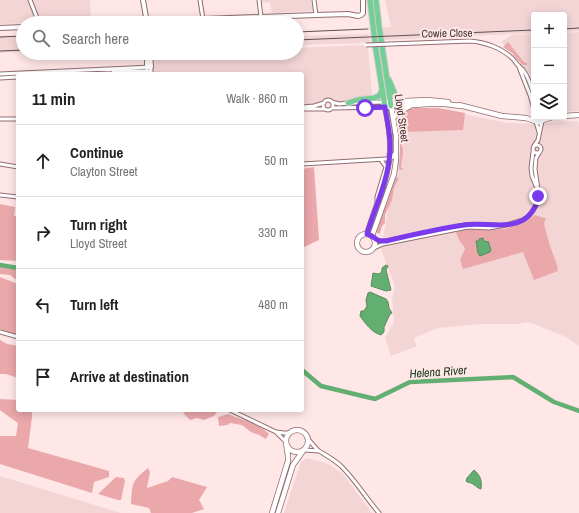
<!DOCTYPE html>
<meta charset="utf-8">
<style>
:root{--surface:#fff;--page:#f6f6f6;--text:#222;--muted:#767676;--line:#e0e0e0}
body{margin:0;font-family:"Archivo Narrow",sans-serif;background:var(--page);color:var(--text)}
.controls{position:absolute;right:12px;top:12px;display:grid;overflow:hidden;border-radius:4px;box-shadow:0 2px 10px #0003}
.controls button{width:36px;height:36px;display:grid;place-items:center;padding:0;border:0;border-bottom:1px solid var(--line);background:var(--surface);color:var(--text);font:20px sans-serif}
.stop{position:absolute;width:12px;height:12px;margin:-9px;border:3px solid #7c3aed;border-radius:50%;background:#fff}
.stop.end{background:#7c3aed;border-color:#fff;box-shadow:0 1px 4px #0008}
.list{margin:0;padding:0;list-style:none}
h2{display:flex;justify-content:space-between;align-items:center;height:52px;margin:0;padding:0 16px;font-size:17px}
h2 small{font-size:13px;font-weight:400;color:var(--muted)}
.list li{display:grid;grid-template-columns:26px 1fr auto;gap:12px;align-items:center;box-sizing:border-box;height:72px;padding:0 16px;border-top:1px solid var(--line)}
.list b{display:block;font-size:15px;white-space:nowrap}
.list p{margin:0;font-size:13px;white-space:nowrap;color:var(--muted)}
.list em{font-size:13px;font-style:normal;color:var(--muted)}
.icon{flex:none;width:22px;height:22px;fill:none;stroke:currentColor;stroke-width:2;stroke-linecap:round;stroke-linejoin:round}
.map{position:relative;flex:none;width:579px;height:513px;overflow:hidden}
.search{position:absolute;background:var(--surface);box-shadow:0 2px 10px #0003;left:16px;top:16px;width:288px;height:44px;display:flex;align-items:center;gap:10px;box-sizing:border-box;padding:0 14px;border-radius:22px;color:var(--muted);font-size:15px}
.panel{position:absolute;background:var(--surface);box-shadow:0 2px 10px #0003;left:16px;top:72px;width:288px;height:340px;border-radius:4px}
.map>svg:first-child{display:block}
.built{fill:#f3d5d6}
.green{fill:#eaa8ab}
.water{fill:#63af72;stroke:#598a5f}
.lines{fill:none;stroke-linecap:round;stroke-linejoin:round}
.river{stroke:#63af72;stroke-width:4.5}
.minor-casing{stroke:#926e70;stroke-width:5}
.tertiary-casing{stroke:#926e70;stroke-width:6}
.secondary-casing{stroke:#926e70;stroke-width:6}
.primary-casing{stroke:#d1cece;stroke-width:7}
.minor{stroke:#fff;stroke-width:3}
.tertiary{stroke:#fff;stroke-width:4}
.secondary{stroke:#fff;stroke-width:4.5}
.primary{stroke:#74ce95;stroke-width:5}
.rail{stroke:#605050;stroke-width:1}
.minor-bridge-casing{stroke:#926e70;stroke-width:5;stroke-linecap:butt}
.minor-bridge{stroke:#fff;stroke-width:3}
.route{stroke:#7c3aed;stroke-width:5}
.labels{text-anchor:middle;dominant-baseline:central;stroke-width:4;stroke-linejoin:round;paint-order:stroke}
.street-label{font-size:11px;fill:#413232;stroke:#ffe6e7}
.water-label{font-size:12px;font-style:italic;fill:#16361d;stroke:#ffe6e7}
</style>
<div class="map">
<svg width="579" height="513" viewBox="0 0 579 513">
<rect width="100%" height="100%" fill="#ffe6e7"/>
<path class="built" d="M0 0H90L91 21 0 24Z
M262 0H311L313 11 272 13 270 2 262 3Z
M385 0H579V31L564 32V15H534V33L384 40 382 28 391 27Z
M579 32V111L564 112V33Z
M369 34 370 42 364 43 297 45V36Z
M534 34V88L529 75 518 57 501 42 512 35Z
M23 35V52L0 53V36Z
M366 45 368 49 372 95 348 103 332 102 328 101 317 105 302 107V74H151L150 53H297V48Z
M458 112 472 116 508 123 533 124 577 121 579 124V346L566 337 529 322 517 324H480L438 328 414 338 417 346 391 356 385 338 394 322 392 298 395 287 381 249 398 156 404 142V130Z
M308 458 328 464 343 474 372 513H284L301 462Z
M0 476 121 513H0Z"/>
<path class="green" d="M508 42 524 62 527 63V65H522L512 53 503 47Z
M414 108H438L465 113 463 130 403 132 402 123 403 120 401 118V115L407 110Z
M398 114 400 115 398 120C402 126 402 132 401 138 400 142 403 147 403 151 403 157 401 162 401 168L404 169 402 170 399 169V167L400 153V137L396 119V116Z
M314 167 319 240 302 248V169Z
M397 177 399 178 394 188 392 200 385 215V223L382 226 380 233 378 234 376 231 394 180Z
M0 204 15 207 14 216H18V261L0 260Z
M535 215 544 218H546L544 224 549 242 550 246 557 265 558 271 534 280 523 252 463 269 460 260 464 251 465 248 459 240 456 232 469 229 485 230 505 229 530 219Z
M0 267 18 270V281L10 275 0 274Z
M0 277 18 284V335L0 329Z
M0 340 7 344 18 346V378L6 374H0Z
M0 399 18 400V410H32V417L28 448 109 471V477L94 482 92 493 0 464V436H16L18 423 8 416 0 410Z
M189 410H216L217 412 214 416 204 420 197 418 190 420 183 413Z
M228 414C241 420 259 423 269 434L266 439 259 435 251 432 242 425 230 423 228 425 219 426 218 417Z
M148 468 150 472 147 488 168 481 172 477 207 487 199 500 204 509 192 513H151L149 508 131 504C132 483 132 481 148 468Z
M116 477 124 478 125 481 121 500H118L98 494Z"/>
<path class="water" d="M483 238 484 241 487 242 488 241 491 250 490 252 480 256 478 253 476 241H479V239Z
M386 265 388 266 386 270 391 290 386 291 371 286 373 273 378 274 381 273 382 270V268Z
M370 292 386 299 388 302 389 308 392 313 390 314 384 327V332L381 335C371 332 366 324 360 316L361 311H364L367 306 366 300 368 293Z
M474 470C481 476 482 481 481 489 476 488 475 483 467 482L466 481 467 478Z"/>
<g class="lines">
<path class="river" d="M0 265 18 268
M302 370 321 386 375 399 410 382 513 377 554 402 579 411"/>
<g class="minor-casing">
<path id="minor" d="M30 0 39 23
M200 0 203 19
M259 0 261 17
M314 0 316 15
M391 44 470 41C485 42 502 48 513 59 515 61 516 64 519 66 521 69 521 67 523 70 528 76 532 89 534 97
M519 67 530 95 534 109
M113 71H151
M0 74 151 67V74
M0 78 18 77
M323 105a5 5 0 1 1 10 0a5 5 0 1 1-10 0Z
M332 102 339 104 348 103
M354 103 384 102
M302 107 314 106 324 103
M332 108 385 107
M302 109H325
M0 119H18
M536 122 539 132
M533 149a4 4 0 1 1 8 0a4 4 0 1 1-8 0Z
M534 146 538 140 542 121
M533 152 531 168 532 176 536 186
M0 164 18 167
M302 164 386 159C390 159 394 158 394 154
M0 195 18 197
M377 201V197L386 167 381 160
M374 239 377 241H386L465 225H496
M374 248 383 244 468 227 489 228 506 225 523 220 529 216 532 212 536 205 539 196 535 169 536 158 539 153
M0 332 18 337
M230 410 276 432 284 433H290
M276 432 286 442
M308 439C312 443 315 448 319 451 327 456 335 460 342 467 356 481 366 498 379 513
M305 450 319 451"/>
</g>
<g class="tertiary-casing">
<path id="tertiary" d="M143 0 147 23
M124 23 203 19 316 15 348 14 358 16 361 15 363 13V0
M0 28 23 27
M147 53V68
M150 53 151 67"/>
</g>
<g class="secondary-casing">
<path id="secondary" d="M384 102 427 100 448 102
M459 105 502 116 526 118 538 122H541L543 120 553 117
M564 116 579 115
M393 118 399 112 410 106
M357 243a9 9 0 1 1 18 0a9 9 0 1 1-18 0Z
M367 234C375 207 389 179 390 150 391 135 388 121 385 107L428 104H445L461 106
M372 236 394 174 396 160V136L391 106
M286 441a11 11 0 1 1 22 0a11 11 0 1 1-22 0Z
M272 513 288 461V456L286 443
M278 513 293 465 303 451"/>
</g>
<g class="primary-casing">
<path id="primary" d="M370 0 376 50 385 107
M376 0 379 26 391 106
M389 80 396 97 401 101
M348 103 357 100 375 98 380 95 382 90"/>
</g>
<use href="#minor" class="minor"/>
<use href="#tertiary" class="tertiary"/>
<use href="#secondary" class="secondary"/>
<use href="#primary" class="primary"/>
<path class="rail" d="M564 29 579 28
M297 32 368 29
M0 37 23 36
M297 40 534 30
M0 51 23 50"/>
<g class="minor-bridge-casing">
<path id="minor-bridge" d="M366 45 391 44"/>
</g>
<use href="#minor-bridge" class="minor-bridge"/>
</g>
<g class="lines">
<path class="route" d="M365 108 385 107C387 121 391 135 390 150 389 179 375 207 367 234 376 236 374 242 386 241 411 235 438 229 464 225 484 221 516 233 531 213 535 208 538 203 538 196"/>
</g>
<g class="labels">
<g class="street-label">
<text transform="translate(447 33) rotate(-1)">Cowie Close</text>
<text transform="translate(402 118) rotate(82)">Lloyd Street</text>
</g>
<g class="water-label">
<text transform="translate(438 372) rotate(-4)">Helena River</text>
</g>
</g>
</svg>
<div class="controls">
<button>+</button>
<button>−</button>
<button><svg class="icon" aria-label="layers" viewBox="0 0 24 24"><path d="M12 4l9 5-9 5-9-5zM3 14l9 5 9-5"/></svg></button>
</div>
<div class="stop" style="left:365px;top:108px"></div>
<div class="stop end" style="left:538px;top:196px"></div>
<div class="search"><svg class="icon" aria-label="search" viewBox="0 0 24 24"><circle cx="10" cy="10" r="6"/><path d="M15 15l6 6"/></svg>Search here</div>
<section class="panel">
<h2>11 min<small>Walk · 860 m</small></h2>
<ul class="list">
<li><svg class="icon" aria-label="ahead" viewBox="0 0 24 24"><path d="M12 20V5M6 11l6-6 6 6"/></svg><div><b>Continue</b><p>Clayton Street</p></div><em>50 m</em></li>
<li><svg class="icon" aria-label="right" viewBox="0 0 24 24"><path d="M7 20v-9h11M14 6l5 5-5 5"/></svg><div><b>Turn right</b><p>Lloyd Street</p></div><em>330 m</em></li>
<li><svg class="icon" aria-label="left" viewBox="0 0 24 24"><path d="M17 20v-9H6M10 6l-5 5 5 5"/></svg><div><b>Turn left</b></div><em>480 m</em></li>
<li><svg class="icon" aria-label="arrive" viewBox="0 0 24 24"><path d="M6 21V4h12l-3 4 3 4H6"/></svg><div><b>Arrive at destination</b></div></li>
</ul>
</section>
</div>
